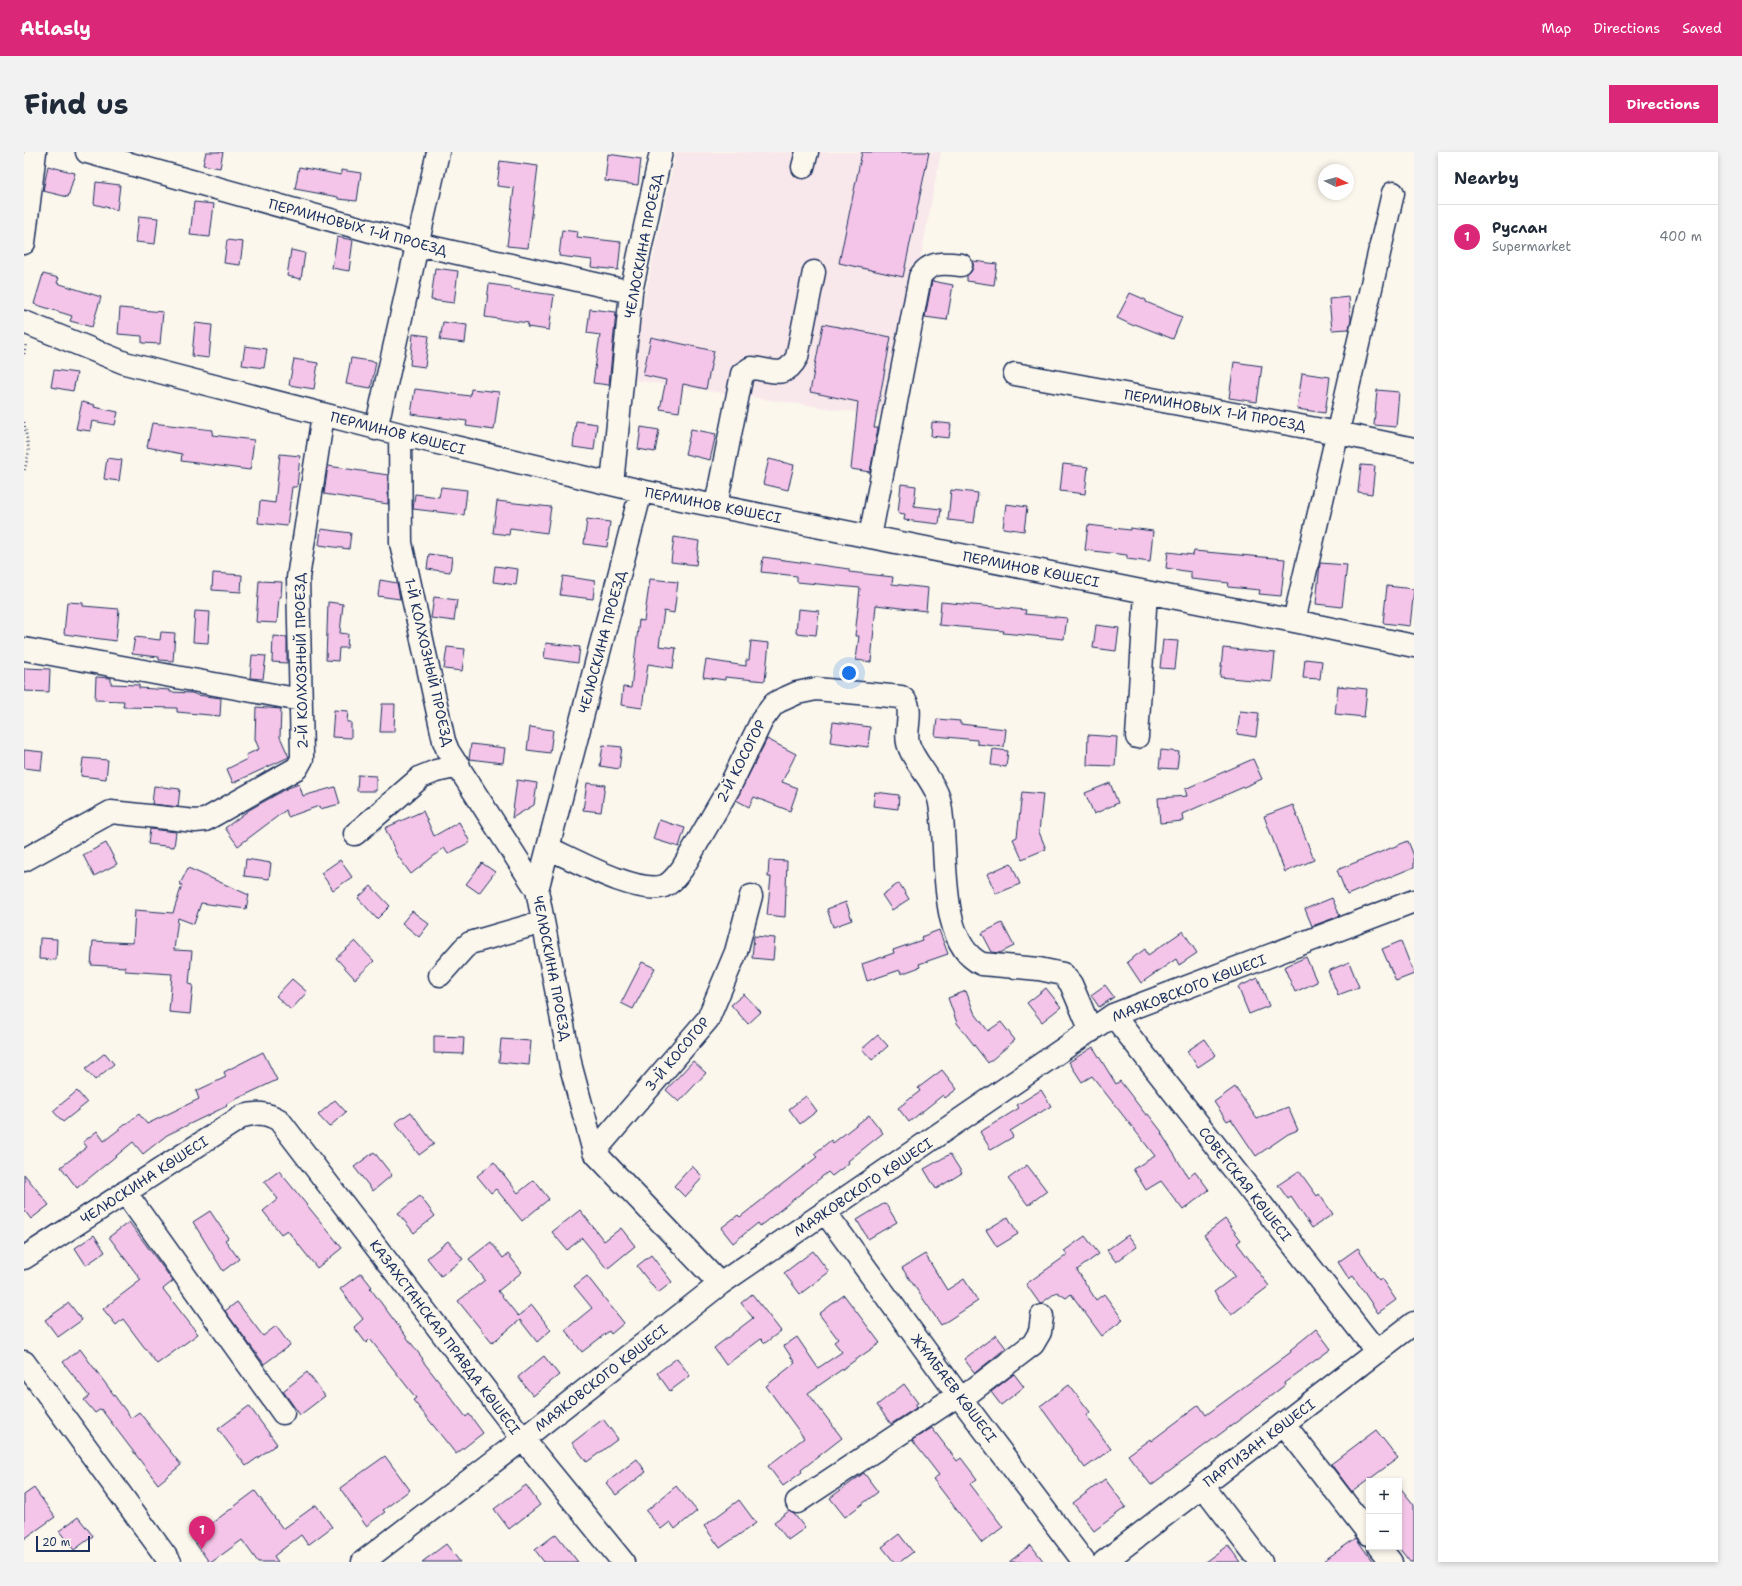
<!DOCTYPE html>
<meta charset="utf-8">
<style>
:root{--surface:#fff;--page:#f2f2f3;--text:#1f2937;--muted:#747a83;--line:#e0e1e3;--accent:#db2777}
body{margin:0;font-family:"Shantell Sans",sans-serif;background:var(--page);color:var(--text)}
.controls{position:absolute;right:12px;bottom:12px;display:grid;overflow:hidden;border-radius:0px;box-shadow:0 2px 6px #0003}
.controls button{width:36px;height:36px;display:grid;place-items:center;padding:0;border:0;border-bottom:1px solid var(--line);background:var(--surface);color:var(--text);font:20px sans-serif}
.compass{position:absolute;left:1294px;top:12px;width:36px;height:36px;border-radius:50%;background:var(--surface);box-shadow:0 2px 6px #0003;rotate:95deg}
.scale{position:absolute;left:12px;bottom:10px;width:54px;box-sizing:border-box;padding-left:4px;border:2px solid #1b2f5e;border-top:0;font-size:11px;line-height:14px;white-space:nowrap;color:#1b2f5e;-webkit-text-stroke:3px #fbf7ec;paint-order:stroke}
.you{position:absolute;left:825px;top:521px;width:14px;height:14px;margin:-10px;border:3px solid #fff;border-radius:50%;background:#1a73e8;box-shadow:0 0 0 6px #1a73e833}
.badge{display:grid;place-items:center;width:26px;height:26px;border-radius:50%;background:var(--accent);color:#fff;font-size:13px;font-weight:700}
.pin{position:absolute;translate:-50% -33px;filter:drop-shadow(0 1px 2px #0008)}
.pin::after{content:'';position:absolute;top:21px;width:14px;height:12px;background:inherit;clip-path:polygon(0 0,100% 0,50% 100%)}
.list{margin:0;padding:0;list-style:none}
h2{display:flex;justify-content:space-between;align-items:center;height:52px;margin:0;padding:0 16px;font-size:17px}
h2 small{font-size:13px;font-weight:400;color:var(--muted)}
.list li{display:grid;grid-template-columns:26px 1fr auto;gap:12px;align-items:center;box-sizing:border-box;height:64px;padding:0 16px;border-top:1px solid var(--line)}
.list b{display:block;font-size:15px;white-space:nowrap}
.list p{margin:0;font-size:13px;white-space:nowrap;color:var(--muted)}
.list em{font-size:13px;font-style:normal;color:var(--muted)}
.map{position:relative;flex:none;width:1390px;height:1410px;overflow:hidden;border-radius:0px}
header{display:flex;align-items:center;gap:24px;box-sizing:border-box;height:56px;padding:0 20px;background:var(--accent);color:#fff}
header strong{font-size:19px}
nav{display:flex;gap:22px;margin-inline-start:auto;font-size:14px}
.intro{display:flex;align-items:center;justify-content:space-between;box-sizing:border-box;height:96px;padding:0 24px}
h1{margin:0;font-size:28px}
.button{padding:10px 18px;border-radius:0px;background:var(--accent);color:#fff;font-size:14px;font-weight:700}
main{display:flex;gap:24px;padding:0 24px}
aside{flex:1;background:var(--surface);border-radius:0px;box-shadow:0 2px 6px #0003}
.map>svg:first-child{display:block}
.built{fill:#f9e8eb}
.building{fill:#f4c5e8;stroke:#1b2f5e}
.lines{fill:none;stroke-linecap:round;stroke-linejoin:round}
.minor-casing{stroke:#1b2f5e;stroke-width:25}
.path{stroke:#1b2f5e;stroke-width:2.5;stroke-dasharray:1 3;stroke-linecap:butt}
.minor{stroke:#fbf7ec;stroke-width:22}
.labels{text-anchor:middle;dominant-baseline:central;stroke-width:3.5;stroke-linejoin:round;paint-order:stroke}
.street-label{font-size:14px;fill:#1b2f5e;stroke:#fbf7ec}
</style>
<header>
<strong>Atlasly</strong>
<nav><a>Map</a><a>Directions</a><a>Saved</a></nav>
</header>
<div class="intro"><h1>Find us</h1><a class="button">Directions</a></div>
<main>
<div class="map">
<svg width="1390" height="1410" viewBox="0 0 1390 1410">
<rect width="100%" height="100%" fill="#fbf7ec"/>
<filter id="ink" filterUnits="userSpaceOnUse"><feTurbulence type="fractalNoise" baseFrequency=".025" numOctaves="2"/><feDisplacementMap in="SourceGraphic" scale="8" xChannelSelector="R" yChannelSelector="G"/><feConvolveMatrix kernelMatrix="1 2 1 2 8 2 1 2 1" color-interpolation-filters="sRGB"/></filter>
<g filter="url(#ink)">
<path class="built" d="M652 0H917L866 265 608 228 621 144Z"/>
<path class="building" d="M182 0H199L196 16 179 13Z
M838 0H905L879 125 815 111Z
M584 2 617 7 614 33 581 29Z
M476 9 514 14 504 96 483 94 490 36 473 34Z
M24 14 51 21 44 45 19 39Z
M275 15 317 23V18L337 21 333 49 314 47V45L271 37Z
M72 30 96 33 93 58 70 52Z
M170 50 190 52 186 85 166 83Z
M115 64 134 66 131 92 112 90Z
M538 78 554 80 553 85 597 90 594 118 567 115 568 108 535 104Z
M313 85 329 88 325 119 308 116Z
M203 88 219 90 216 113 200 111Z
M267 98 281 101 277 127 263 124Z
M949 109 973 112 970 133 943 129V123L947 120 949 115Z
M411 116 434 119 430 151 407 148Z
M19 122 35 126 33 131 77 145 68 175 46 169 48 164 10 152Z
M908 129 929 133 923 168 901 165Z
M465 132 487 135V137L530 143 525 178 503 175 504 171 461 165Z
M1106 141 1122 148V150L1158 165 1149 187 1111 172 1110 174 1093 166Z
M1325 145 1327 168 1325 177 1308 178 1305 147Z
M96 156 139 160 136 192 118 191V184L94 182Z
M566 157 592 160 585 233 569 231 576 183 563 181Z
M419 170 443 173 441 191 416 188Z
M171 171 188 173 185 206 168 204Z
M799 172 867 185 850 276H854L846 320 827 317 834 250 786 240Z
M389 182 405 184 401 215 386 213Z
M627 185 690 199 682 237 659 232 655 260 636 257 642 228 619 223Z
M221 194 243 197 240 216 218 213Z
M327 206 352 210 347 236 322 232Z
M270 207 294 211 290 237 265 233Z
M1210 210 1238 214 1233 250 1205 246Z
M30 218 53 221 49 239 27 235Z
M1278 221 1306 225 1301 261 1273 257Z
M391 237 446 244 447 237 475 240 470 278 442 274 443 269 387 262Z
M1353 238 1375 240 1372 275 1350 273Z
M58 250 71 253 70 255 94 260 91 273 68 269 66 279 52 277Z
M552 269 573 272 570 298 549 295Z
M908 270 927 272 925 286 907 284Z
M128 271 189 278 188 283 230 288 226 318 157 309 158 302 123 295Z
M617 275 635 278 631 300 614 297Z
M667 277 692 282 686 308 661 302Z
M256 302 276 304 273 335H268L263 374 234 371 236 349 251 351Z
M83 306 98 308 95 329 80 327Z
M745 307 770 313 764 338 739 332Z
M1039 312 1064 315 1061 342 1036 339Z
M1337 313 1351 314 1348 342 1334 340Z
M304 314 364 323V352L300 342Z
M877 332 892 334 890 354 917 357 915 372 880 368 881 362 874 361Z
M417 335 443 338 440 363 389 357 391 342 415 345Z
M927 338 954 341 950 371 924 368Z
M473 349 527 355 523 381 486 376 485 383 469 381Z
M982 352 1003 355 1000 379 979 376Z
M563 367 586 370 583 395 560 392Z
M1064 373 1106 378V376L1129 379 1126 410 1103 407V403L1061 398Z
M297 377 327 381 325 397 295 393Z
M650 385 675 389 672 413 647 410Z
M1170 399 1261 407 1257 444 1235 442 1236 438 1204 435 1205 431 1167 427V420L1142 416 1144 400 1169 403Z
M405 402 428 405 426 420 403 417Z
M739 405 825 417V420L869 425 868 432 904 436 902 459 852 453 847 510 832 508 835 484H831L836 436 773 430V424L737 420Z
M1296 411 1323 413 1318 455 1292 452Z
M471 414 494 417 492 433 469 430Z
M189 421 218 423 217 440 188 438Z
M539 424 571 429 569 447 536 443Z
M626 427 654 430 650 461 640 459 635 494 652 496 649 516 624 512 618 556 597 553 599 535 607 536 615 468 620 469Z
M356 428 373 431 376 447 354 444Z
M235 429 258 430 257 445H255L253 471 232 470Z
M1363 434 1390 437 1386 474 1359 471Z
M410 445 433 448 430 469 407 466Z
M43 450 59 451V454L95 457 92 489 40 482Z
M304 450 319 452 316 481 324 482 323 496H315L314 509 302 508Z
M917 450 1002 458 1001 462 1043 466 1040 487 979 481 980 479 915 473Z
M774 457 795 459 792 483 772 481Z
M171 459 186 460 184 491 169 490Z
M1072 473 1095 476 1092 499 1069 496Z
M137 480 151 481 149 509 135 508V505L108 502 111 485 136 488Z
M249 484 263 485V511L248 510Z
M1139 488 1154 489 1151 517 1136 516Z
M727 489 745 491 741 529 701 525V528L679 525 682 508 722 514V508H725Z
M522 491 556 495 554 511 520 506Z
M423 495 441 497 438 519 420 517Z
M1199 496 1251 501 1248 530 1196 525Z
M228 503 242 504 239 527 226 526Z
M1281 507 1298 509 1296 527 1279 526Z
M0 516 26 517 25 540 0 539Z
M72 525 87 526V532L115 533V536L146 538V540L168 541 173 543 197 546 196 564 153 560V556L99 555 100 549 71 548Z
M1314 534 1343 537 1340 565 1311 562Z
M358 552H371L370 580H356Z
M232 555 257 557 256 585 265 605 209 631 203 617 223 607 222 603 235 597 231 587Z
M310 558 324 559 323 570H327V586L308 585Z
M1216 559 1235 561 1232 585 1213 582Z
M913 567 936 569V572L982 577 980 595 953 592V588L911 584Z
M809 570 846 575 844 595 806 590Z
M506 575 529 578 526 601 503 598Z
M1064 583 1093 585 1091 614 1063 613Z
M743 587 772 602 758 630 774 636 766 659 730 645 725 655 712 648Z
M447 592 481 596 479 611 445 607Z
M579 593 598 595 595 617 576 614Z
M969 597 984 599 982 615 967 613Z
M0 598 19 600 17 618 0 616Z
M1137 598 1155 600 1153 617 1135 616Z
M59 606 84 608 82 627 57 624Z
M1229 607 1238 627 1158 662 1159 669 1136 671 1134 646 1163 644 1161 637Z
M334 623 352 624V639H333Z
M493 628 513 631 510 653 488 666Z
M563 631 581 633 577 660 559 658Z
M1086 631 1094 651 1070 662 1061 641Z
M275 632 279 644 311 635 316 652 296 657 295 654 264 665 262 658 214 694 201 676 225 658 264 636Z
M130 634 156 637 154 655 128 652Z
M851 640 875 643 874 657 849 654Z
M998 640 1019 642 1015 680 1022 697 998 707 989 687 993 685Z
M1269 653 1290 708 1261 720 1240 664Z
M399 659 410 684 435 670 446 690 424 702 420 696 387 722 373 703 361 676Z
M635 668 661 676 655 695 629 687Z
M126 677 152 680 150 695 124 692Z
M1384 689 1390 704V715L1323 743 1313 718Z
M82 691 93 712 70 724 59 703Z
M222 707 247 711 245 727 220 724Z
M316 708 328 725 309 738 297 721Z
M745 708 763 709 761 765 743 763 747 725H744Z
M458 711 471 720 455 741 442 732Z
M987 711 996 732 972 742 963 722Z
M164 716 225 743 222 757 177 751 170 772 154 766 150 798 168 799 165 832 169 833 166 862 145 860 148 822 101 819V815L67 813 69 789 109 791 111 758 149 761 158 733 156 732Z
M875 731 885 747 868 758 858 743Z
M347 734 366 754 353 767 334 746Z
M1308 746 1316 764 1288 774 1281 757Z
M822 750 828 768 809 775 803 757Z
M388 759 405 772 395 785 378 771Z
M978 771 990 794 976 801 968 800 958 781Z
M915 778 924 802 895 812 896 815 877 822 876 818 843 829 838 812 870 801 869 798 898 788 897 785Z
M1159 779 1173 801 1155 813 1152 807 1117 831 1103 810 1121 797 1124 803Z
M730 784 751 786 749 808 728 806Z
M16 786 33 787 32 808 15 807Z
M331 789 350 809 331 827 312 806Z
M1377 789 1390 822 1372 829 1358 797Z
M1282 805 1293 830 1271 840 1260 815Z
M618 810 631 816 609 857 597 851Z
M1325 810 1335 835 1314 843 1304 819Z
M1234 826 1245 854 1225 862 1214 835Z
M268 827 283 840 267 858 252 844Z
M1081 833 1090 845 1075 855 1067 843Z
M1022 836 1037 855 1018 870 1003 851Z
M942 839 950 860 964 879 977 870 991 888 964 911 933 871 924 846Z
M720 842 737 860 724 872 707 853Z
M854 883 864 894 848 908 838 897Z
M410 884 440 885 439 902 410 901Z
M477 887 507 889 505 913 475 910Z
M1181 887 1192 903 1174 915 1163 899Z
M1069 895 1092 932 1096 929 1122 963 1124 962 1138 980 1137 981 1164 1025 1171 1019 1185 1038 1159 1058 1137 1029 1122 1038 1109 1017 1131 1004 1068 924 1058 930 1045 910Z
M239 900 253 928 202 952 203 954 143 983 119 1002 109 990 53 1036 37 1015 63 995 59 990 73 979 80 989 115 962 123 972 175 947 172 939 202 925 200 920Z
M81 901 90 912 71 928 61 917Z
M669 909 682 921 655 950 642 938Z
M918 918 933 937 921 946 919 943 885 970 874 956 896 939 894 936Z
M1211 935 1233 967 1264 955 1274 978 1264 982 1232 1004 1207 967 1203 969 1190 950Z
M1017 938 1027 954 986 979 989 985 967 998 956 980 995 956 993 953Z
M53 939 63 951 39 970 29 959Z
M782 944 793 959 776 972 765 957Z
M311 948 322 960 305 975 294 963Z
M387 960 410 992 395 1003 371 971Z
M845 963 859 981 824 1009 825 1011 808 1024 804 1020 736 1074 734 1071 709 1091 697 1076 714 1063 716 1065 793 1005 790 1002 807 988 809 991Z
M350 1000 368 1023 349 1039 330 1015Z
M926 1002 938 1021 912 1037 900 1017Z
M470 1010 494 1041 510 1028 525 1047 498 1069 472 1037 467 1041 453 1024Z
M1003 1013 1023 1039 1004 1053 984 1027Z
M668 1014 679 1025 661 1045 650 1034Z
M255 1019 318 1096 293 1116 263 1078 257 1082 239 1059 254 1047 240 1030Z
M1275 1019 1293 1044 1295 1042 1309 1062 1288 1076 1267 1045 1264 1047 1254 1033Z
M0 1022 25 1053 7 1067 0 1058Z
M396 1044 411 1064 390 1081 374 1061Z
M861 1051 873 1070 844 1087 833 1068Z
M556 1058 580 1089 597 1076 611 1094 583 1117 558 1086 543 1098 528 1080Z
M186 1059 204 1086 201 1088 215 1107 199 1119 169 1070Z
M984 1065 994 1082 973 1095 962 1078Z
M1201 1067 1217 1088 1213 1091 1245 1134 1207 1163 1190 1140 1211 1124 1180 1083Z
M105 1070 149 1129 139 1137 174 1182 133 1212 99 1167 92 1173 79 1157 117 1128 85 1085Z
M70 1083 81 1100 62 1113 51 1096Z
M1104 1083 1113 1095 1092 1110 1083 1098Z
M1061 1084 1075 1102 1053 1118 1072 1148 1080 1142 1099 1168 1078 1184 1047 1142 1042 1146 1033 1140 1016 1152 1002 1132 1043 1103 1040 1099Z
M424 1089 439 1107 417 1124 403 1106Z
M467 1090 479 1106 484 1102 498 1120 474 1139 494 1164 508 1153 527 1178 513 1190 496 1168 468 1191 434 1149 461 1128 445 1107Z
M1334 1096 1355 1128 1357 1126 1372 1148 1354 1161 1329 1124 1325 1127 1314 1110Z
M789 1099 805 1120 776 1142 760 1121Z
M901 1102 923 1138 940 1127 954 1149 917 1173 878 1116Z
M627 1103 648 1130 634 1141 613 1114Z
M337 1121 348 1135 346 1136 399 1207 398 1208 442 1265 445 1262 459 1281 432 1302 389 1248 392 1246 346 1187 342 1191 330 1175 339 1167 316 1137Z
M563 1124 600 1171 587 1182 585 1179 558 1200 541 1178 568 1156 550 1134Z
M728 1142 757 1179 741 1191 737 1187 702 1213 690 1196 729 1166 717 1151Z
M820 1143 856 1191 784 1241 818 1286 777 1318 778 1320 759 1334 744 1314 780 1286 742 1234 771 1211 760 1194 773 1185 794 1216 818 1200 810 1190 814 1187 795 1162Z
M213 1150 239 1184 252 1174 266 1193 240 1212 201 1159Z
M45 1151 58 1168 34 1185 21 1168Z
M1292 1177 1307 1197 1260 1231 1261 1233 1226 1260 1127 1333 1104 1303 1126 1287 1127 1289 1175 1253 1182 1263 1267 1200 1266 1198Z
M972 1183 982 1196 952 1220H950L940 1207Z
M56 1197 107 1266 115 1260 157 1313 134 1332 77 1257 71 1261 60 1248 65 1244 39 1210Z
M520 1204 535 1223 509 1244 494 1225Z
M653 1206 666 1224 646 1239 633 1221Z
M283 1220 301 1244 276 1263 259 1239Z
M990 1222 1000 1235 977 1253 967 1240Z
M880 1232 894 1251 891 1253 892 1256 867 1272 853 1253Z
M1045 1233 1066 1260 1062 1263 1087 1297 1061 1316 1016 1254Z
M225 1254 253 1292 222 1314 194 1277Z
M579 1267 594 1287 563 1310 548 1291Z
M908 1276 933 1309 937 1306 953 1327 946 1332 979 1375 958 1391 909 1327 915 1323 888 1288Z
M1352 1278 1374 1306 1328 1340 1307 1312Z
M361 1304 386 1338 359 1358 361 1360 342 1374 316 1336Z
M613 1307 622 1320 592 1343 582 1331Z
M840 1321 854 1340 821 1365 806 1346Z
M1081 1327 1102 1355 1070 1379 1049 1351Z
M502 1333 516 1353 485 1377 470 1357Z
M652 1334 673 1359 651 1377 646 1370 637 1377 622 1359Z
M1375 1334 1390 1353V1410H1386L1375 1396Z
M10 1336 31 1365 0 1387V1343Z
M231 1339 259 1377 292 1353 308 1375 284 1393 277 1383 250 1404 254 1410H234L218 1388 188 1410H185L168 1386Z
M715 1348 732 1371 696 1396 680 1374Z
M765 1359 770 1362 781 1376 764 1388 750 1370Z
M54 1365 69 1384 50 1398 35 1379Z
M532 1382 554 1410H520L511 1398Z
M875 1382 889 1400 876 1410H870L858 1395Z
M1332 1386 1349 1410H1298Z
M422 1392 436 1410H398Z
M1007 1393 1020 1410H985Z
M1204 1393 1216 1410H1181Z"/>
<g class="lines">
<g class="minor-casing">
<path id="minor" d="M63 0 393 92 607 140
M779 15 783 0
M0 91 11 0
M0 170 101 211 376 282 617 339 1122 440 1270 469 1390 494
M991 222 1314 281 1390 297
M352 277 414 0
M376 282 377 391 420 589 424 599 513 738
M588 332 607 140 637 0
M617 339 513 738 547 915 570 1000 696 1132
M692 353 718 222 727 216C748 217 760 229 773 205L790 120
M846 385 896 125C905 109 921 111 937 113
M1270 469 1369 41
M0 497 277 548
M1113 585 1122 440
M331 682 397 625 412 619 435 614
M524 696C551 708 613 743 640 734 648 731 653 723 658 717L705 636 738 568 750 552 755 549 773 541 792 537 877 545C892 554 880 577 884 591 889 610 909 626 915 647 926 690 910 790 958 812L1015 817 1039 822 1047 832 1067 879
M0 708 87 660 171 669 181 668 273 616 278 607V602L274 426 299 263
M416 823 440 796 446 791 519 770
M1089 863 1353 1200
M570 1000 684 867 712 800 727 744
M101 1040 259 1261
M801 1060 934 1243 1060 1410
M0 1106 219 964C233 960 243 961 255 968L499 1287 599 1410
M0 1210 146 1410
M937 1247 1009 1192 1016 1180 1018 1164
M1260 1272 1345 1382
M1179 1334 1237 1410
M773 1350 934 1243
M1355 1395 1367 1410
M339 1410 499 1287 696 1132 1089 863 1390 749
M1080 1410 1390 1171"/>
</g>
<path class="path" d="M0 202 2 191
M0 270 5 299 0 321"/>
<use href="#minor" class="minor"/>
</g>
</g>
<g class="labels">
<g class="street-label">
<text transform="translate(334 75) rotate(15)">ПЕРМИНОВЫХ 1-Й ПРОЕЗД</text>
<text transform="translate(619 94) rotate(-79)">ЧЕЛЮСКИНА ПРОЕЗД</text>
<text transform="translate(1191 258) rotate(10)">ПЕРМИНОВЫХ 1-Й ПРОЕЗД</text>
<text transform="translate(374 281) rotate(14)">ПЕРМИНОВ КӨШЕСІ</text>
<text transform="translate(689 353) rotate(11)">ПЕРМИНОВ КӨШЕСІ</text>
<text transform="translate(1007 417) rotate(11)">ПЕРМИНОВ КӨШЕСІ</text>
<text transform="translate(578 490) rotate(-75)">ЧЕЛЮСКИНА ПРОЕЗД</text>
<text transform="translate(277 509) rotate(-91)">2-Й КОЛХОЗНЫЙ ПРОЕЗД</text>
<text transform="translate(405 510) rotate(77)">1-Й КОЛХОЗНЫЙ ПРОЕЗД</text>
<text transform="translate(717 609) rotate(-63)">2-Й КОСОГОР</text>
<text transform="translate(528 816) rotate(79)">ЧЕЛЮСКИНА ПРОЕЗД</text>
<text transform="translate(1165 836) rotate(-21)">МАЯКОВСКОГО КӨШЕСІ</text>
<text transform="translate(653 902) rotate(-50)">3-Й КОСОГОР</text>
<text transform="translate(120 1028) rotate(-33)">ЧЕЛЮСКИНА КӨШЕСІ</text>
<text transform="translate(1221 1032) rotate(52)">СОВЕТСКАЯ КӨШЕСІ</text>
<text transform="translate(839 1035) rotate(-34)">МАЯКОВСКОГО КӨШЕСІ</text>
<text transform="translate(421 1185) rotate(53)">КАЗАХСТАНСКАЯ ПРАВДА КӨШЕСІ</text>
<text transform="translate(577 1226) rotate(-38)">МАЯКОВСКОГО КӨШЕСІ</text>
<text transform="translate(930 1236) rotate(53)">ЖҰМБАЕВ КӨШЕСІ</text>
<text transform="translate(1235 1291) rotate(-37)">ПАРТИЗАН КӨШЕСІ</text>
</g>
</g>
</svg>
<div class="controls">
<button>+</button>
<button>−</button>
</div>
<svg class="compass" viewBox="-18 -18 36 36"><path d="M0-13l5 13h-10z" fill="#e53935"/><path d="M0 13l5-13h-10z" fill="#747a83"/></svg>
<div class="scale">20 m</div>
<div class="you"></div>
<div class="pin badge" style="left:178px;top:1397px">1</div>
</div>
<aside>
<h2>Nearby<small></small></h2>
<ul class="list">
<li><span class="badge">1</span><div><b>Руслан</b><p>Supermarket</p></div><em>400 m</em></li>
</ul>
</aside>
</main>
